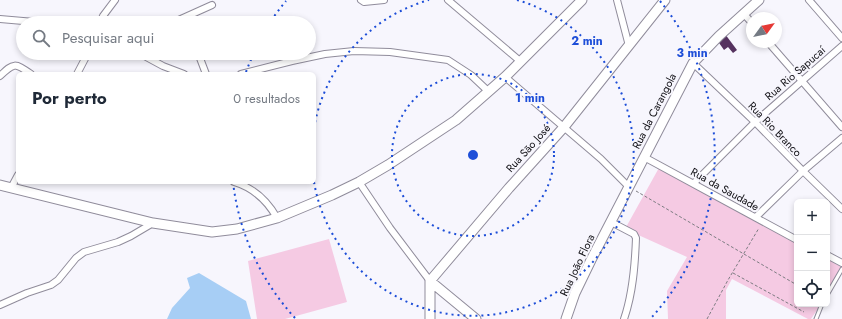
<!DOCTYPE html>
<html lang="pt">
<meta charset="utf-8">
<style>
:root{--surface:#fff;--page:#f2f2f3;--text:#1f2937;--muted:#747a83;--line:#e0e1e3}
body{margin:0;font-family:Jost,sans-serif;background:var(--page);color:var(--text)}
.controls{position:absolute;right:12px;bottom:12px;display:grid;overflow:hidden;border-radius:6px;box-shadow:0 2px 6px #0003}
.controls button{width:36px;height:36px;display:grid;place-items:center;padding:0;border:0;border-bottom:1px solid var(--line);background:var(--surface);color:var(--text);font:20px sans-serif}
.compass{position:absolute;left:746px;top:12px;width:36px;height:36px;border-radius:50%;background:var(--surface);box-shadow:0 2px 6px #0003;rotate:57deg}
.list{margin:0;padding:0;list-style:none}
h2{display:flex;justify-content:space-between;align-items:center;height:52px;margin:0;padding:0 16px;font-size:17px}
h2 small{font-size:13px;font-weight:400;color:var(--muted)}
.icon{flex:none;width:22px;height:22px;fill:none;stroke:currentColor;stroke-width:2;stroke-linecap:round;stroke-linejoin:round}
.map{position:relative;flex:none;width:842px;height:319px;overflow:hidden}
.search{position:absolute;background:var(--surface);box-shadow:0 2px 6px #0003;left:16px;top:16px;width:300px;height:44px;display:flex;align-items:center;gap:10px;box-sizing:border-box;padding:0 14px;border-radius:22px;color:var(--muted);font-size:15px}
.panel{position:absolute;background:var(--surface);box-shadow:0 2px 6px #0003;left:16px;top:72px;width:300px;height:112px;border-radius:6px}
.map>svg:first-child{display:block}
.green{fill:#f5cae3}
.water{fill:#a7cef5}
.building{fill:#55325f}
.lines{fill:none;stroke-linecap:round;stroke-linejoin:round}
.lane-casing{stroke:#908c9b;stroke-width:5}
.street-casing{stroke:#908c9b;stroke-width:8}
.secondary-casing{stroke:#908c9b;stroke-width:11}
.path{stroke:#7d7c82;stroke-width:1;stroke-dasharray:3 2;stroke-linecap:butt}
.lane{stroke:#fff;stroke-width:3}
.street{stroke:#fff;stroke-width:6}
.secondary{stroke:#fff;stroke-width:9}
.ring{fill:none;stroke:#1d4ed8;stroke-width:2;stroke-dasharray:2 4}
.labels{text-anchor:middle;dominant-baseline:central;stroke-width:4;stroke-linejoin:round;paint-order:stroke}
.street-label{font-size:11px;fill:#0f0e13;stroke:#f7f6fd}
.centre{fill:#1d4ed8;stroke:#f7f6fd;stroke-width:2}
.ring-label{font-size:12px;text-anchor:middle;font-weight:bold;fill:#1d4ed8;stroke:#f7f6fd;stroke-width:4;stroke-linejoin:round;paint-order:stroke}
</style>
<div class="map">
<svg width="842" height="319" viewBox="0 0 842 319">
<rect width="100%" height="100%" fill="#f7f6fd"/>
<path class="green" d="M660 166 797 242V304H821L811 319H808L732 279 726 290V319H668L667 291 687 257 625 229Z
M329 239 347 302 285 319H257L248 261Z
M827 259 842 267 827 294Z"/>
<path class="water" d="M199 273 246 301 251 319H167L172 308 190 288 187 278Z"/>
<path class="building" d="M725 34 737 50 733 53 728 47 724 50 717 40Z"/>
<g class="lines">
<g class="lane-casing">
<path id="lane" d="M827 295 842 269
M816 319 822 304"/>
</g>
<g class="street-casing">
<path id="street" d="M361 0 364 2 384 0
M448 0 520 61
M617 0 629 46
M809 0 842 38
M743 13 752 23
M0 19 46 23
M100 23 103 16 115 0
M172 23 212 5
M768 42 842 127
M139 53 163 66 184 74
M198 53 206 74
M693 63 755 122 803 171 842 209
M77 74 88 53
M241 74 292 61 325 54 354 51 390 52 448 60 471 75 489 92
M0 76C14 62 15 63 31 74
M505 77 601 159 629 187
M644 157 797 240
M234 182C254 188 267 200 277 218
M359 182 390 228 430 281
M694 183 755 122 842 46
M11 188 18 175
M756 217 803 171 842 138
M611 222 634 234 636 238C635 265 633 293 624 319
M827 255 842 263
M0 305 27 293 51 285 58 280 76 258 84 252 118 242 131 236 153 223"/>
</g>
<g class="secondary-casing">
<path id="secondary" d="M0 185 153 223 212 232 237 229 277 218 332 195 359 182 388 165 456 120 505 77 582 0
M430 281 476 319
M430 319V281L509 188 564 127 665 0
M566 319 575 293 591 260 693 63 719 36 759 0"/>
</g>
<path class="path" d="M636 191 797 285
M733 273 804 312
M707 319 728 280 759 228"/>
<use href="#lane" class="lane"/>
<use href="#street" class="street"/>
<use href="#secondary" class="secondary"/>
</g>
<g class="ring">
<circle cx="473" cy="155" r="81"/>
<path d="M314 128A161 161 0 0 1 429 0M517 0A161 161 0 1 1 314 182"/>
<path d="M295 318A242 242 0 0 1 233 182M246 72A242 242 0 0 1 253 55M271 21A242 242 0 0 1 286 1M660 1A242 242 0 0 1 651 318"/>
</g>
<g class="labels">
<g class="street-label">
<text transform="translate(795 73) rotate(-41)">Rua Rio Sapucaí</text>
<text transform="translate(654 111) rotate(-63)">Rua da Carangola</text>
<text transform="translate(775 129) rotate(46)">Rua Rio Branco</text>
<text transform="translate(528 148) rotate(-48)">Rua São José</text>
<text transform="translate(725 189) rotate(29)">Rua da Saudade</text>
<text transform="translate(577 265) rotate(-65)">Rua João Flora</text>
</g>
</g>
<circle cx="473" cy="155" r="6" class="centre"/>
<g class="ring-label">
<text x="587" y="45">2 min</text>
<text x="692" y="57">3 min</text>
<text x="530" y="102">1 min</text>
</g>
</svg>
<div class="controls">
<button>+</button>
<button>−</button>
<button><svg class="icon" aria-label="locate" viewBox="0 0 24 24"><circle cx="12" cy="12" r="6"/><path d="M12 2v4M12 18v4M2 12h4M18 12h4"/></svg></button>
</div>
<svg class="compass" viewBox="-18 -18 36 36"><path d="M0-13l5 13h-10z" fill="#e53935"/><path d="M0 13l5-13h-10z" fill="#747a83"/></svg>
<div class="search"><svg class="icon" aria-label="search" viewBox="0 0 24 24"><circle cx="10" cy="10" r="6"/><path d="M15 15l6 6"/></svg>Pesquisar aqui</div>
<section class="panel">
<h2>Por perto<small>0 resultados</small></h2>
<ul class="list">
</ul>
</section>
</div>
